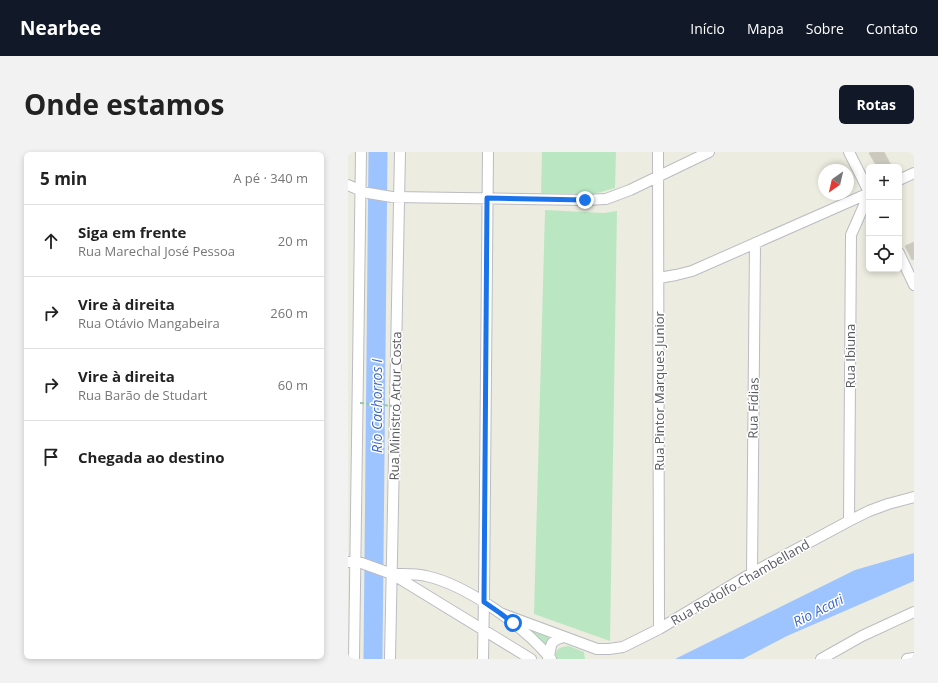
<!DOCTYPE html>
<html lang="pt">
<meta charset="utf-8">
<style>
:root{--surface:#fff;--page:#f2f2f2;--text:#222;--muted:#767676;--line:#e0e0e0;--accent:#111827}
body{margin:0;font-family:"Open Sans",sans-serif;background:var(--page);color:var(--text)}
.controls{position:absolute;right:12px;top:12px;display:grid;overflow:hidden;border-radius:6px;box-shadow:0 2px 6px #0003}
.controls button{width:36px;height:36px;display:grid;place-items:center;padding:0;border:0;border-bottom:1px solid var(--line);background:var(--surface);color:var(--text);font:20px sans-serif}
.compass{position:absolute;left:470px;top:12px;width:36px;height:36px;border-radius:50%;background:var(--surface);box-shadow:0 2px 6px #0003;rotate:214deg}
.stop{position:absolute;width:12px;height:12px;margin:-9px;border:3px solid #1a73e8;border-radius:50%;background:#fff}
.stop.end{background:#1a73e8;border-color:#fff;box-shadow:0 1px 4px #0008}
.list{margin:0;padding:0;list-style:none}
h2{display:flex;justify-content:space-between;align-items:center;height:52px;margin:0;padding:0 16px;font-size:17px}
h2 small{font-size:13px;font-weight:400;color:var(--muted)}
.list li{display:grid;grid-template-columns:26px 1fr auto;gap:12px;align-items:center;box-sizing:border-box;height:72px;padding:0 16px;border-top:1px solid var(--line)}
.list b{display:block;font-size:15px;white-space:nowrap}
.list p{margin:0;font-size:13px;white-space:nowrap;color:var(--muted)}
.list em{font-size:13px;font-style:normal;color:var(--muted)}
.icon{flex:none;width:22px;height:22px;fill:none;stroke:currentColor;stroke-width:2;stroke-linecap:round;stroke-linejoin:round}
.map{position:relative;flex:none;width:566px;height:507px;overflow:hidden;border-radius:6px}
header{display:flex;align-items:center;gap:24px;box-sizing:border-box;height:56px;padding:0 20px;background:var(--accent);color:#fff}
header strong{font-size:19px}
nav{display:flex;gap:22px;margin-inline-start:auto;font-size:14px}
.intro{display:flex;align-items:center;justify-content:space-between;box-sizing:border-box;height:96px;padding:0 24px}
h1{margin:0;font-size:28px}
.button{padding:10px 18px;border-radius:6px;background:var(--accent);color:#fff;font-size:14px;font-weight:700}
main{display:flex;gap:24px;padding:0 24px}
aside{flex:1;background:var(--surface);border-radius:6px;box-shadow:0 2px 6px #0003}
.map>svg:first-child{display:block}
.green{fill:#bae7c2}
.water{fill:#9ec4ff}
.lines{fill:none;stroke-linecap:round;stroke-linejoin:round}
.river{stroke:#9ec4ff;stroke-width:19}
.building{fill:#cac8bf;stroke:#d2cfbe}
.minor-casing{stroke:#bbbcc3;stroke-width:12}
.minor{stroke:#fff;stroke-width:10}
.minor-bridge-casing{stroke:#bbbcc3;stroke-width:12;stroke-linecap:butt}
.path-bridge{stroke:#93c7ab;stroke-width:2;stroke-dasharray:4 2;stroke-linecap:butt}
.minor-bridge{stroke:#fff;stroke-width:10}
.route{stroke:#1a73e8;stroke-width:5}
.labels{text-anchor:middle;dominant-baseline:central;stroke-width:3;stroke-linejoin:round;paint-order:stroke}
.street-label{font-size:13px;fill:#595b62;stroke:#fff}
.water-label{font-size:14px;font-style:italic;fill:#3a67c9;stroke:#fff}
</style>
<header>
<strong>Nearbee</strong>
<nav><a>Início</a><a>Mapa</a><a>Sobre</a><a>Contato</a></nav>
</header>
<div class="intro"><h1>Onde estamos</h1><a class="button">Rotas</a></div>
<main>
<aside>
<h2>5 min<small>A pé · 340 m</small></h2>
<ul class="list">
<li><svg class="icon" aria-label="ahead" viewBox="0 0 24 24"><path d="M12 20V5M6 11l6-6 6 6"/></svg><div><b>Siga em frente</b><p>Rua Marechal José Pessoa</p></div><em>20 m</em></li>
<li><svg class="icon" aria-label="right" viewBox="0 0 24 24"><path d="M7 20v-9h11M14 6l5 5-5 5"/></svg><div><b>Vire à direita</b><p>Rua Otávio Mangabeira</p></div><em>260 m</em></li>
<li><svg class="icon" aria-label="right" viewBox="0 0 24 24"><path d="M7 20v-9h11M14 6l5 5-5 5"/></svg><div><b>Vire à direita</b><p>Rua Barão de Studart</p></div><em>60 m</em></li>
<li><svg class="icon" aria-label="arrive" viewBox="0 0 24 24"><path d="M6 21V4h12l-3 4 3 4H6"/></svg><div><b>Chegada ao destino</b></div></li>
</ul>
</aside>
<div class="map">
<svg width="566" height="507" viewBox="0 0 566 507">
<rect width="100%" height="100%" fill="#edece0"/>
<path class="green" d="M194 0H268L267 36 246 42 193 41Z
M197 58 256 61 269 59 262 489 186 462Z
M177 475 186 477 203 487 198 494 178 480Z
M221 494 236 500 237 507H207C207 497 211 495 221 494Z"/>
<path class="water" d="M566 401V429L439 484 395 507H327L507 418Z"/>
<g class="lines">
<path class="river" d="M25 507 30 0"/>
</g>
<path class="building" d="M524 0H536L544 15H529L521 1Z
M566 90V107L564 108 557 94Z"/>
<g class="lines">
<g class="minor-casing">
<path id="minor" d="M310 0 311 477
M501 0 521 40
M551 28 566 21
M0 33 16 40
M46 45 237 48 258 47 282 38 361 0
M551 101 566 133
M311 126 328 123 344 119 521 41
M501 369 503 83 521 42
M0 410 8 409 44 422 183 507
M404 421 407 91
M44 422C55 422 67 421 78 424 119 433 176 474 203 507
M152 461 249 497H261L275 495 311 477 404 421 501 369 521 359 540 352 566 345
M6 507 13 0
M42 507 52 0
M135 507 136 444 140 0
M200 507C205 494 198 490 216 485
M473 507 514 484 566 460
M559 507 566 506"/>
</g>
<use href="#minor" class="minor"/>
<g class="minor-bridge-casing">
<path id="minor-bridge" d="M20 41 44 45"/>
</g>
<path class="path-bridge" d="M12 251 45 254"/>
<use href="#minor-bridge" class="minor-bridge"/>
</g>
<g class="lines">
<path class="route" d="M165 471 152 461 136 450 139 46 237 48"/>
</g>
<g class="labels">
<g class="street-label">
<text transform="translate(502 204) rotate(-90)">Rua Ibiuna</text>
<text transform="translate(311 239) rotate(-90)">Rua Pintor Marques Junior</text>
<text transform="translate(47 254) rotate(-89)">Rua Ministro Artur Costa</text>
<text transform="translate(405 256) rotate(-89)">Rua Fídias</text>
<text transform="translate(392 430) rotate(-30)">Rua Rodolfo Chambelland</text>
</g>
<g class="water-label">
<text transform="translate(28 254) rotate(-90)">Rio Cachorros I</text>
<text transform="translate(470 458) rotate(-27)">Rio Acari</text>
</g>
</g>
</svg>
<div class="controls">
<button>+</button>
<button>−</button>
<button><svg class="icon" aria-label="locate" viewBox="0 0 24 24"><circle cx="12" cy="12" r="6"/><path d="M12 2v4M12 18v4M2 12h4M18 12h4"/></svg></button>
</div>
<svg class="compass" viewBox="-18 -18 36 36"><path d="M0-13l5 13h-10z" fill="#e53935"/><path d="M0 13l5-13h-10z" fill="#767676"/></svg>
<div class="stop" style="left:165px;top:471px"></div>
<div class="stop end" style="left:237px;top:48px"></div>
</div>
</main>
